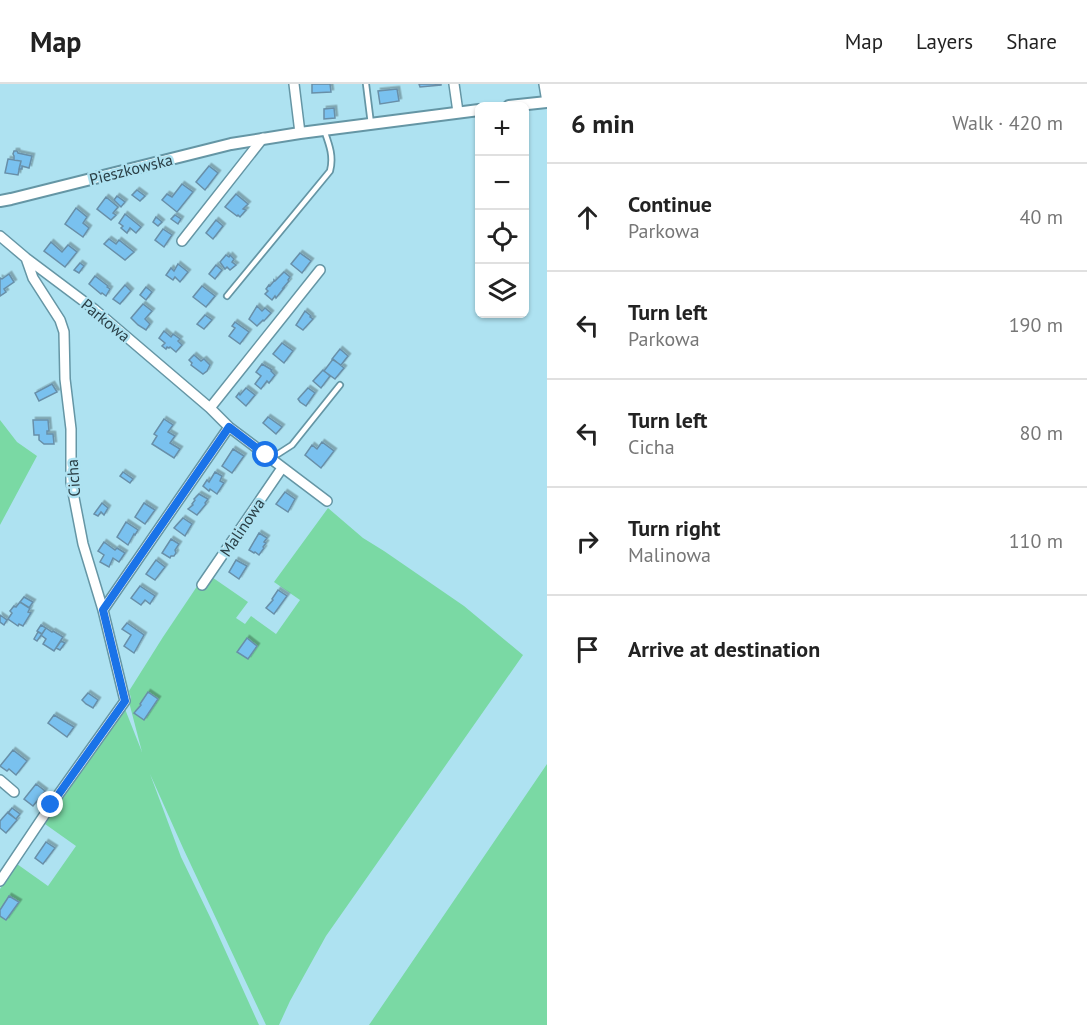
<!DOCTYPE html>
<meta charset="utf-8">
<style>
:root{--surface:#fff;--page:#f6f6f6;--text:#222;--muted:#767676;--line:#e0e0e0}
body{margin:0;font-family:"PT Sans",sans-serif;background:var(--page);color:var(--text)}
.controls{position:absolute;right:18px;top:18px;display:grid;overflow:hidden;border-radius:9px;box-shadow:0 2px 4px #0004}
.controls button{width:54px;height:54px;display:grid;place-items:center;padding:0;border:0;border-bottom:2px solid var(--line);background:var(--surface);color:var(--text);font:30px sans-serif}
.stop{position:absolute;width:18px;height:18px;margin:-14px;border:4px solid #1a73e8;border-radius:50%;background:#fff}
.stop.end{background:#1a73e8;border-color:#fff;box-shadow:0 2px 6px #0008}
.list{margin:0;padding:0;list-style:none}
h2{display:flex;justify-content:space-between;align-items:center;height:78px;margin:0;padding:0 24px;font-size:26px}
h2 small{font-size:20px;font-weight:400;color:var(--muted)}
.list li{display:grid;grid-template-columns:39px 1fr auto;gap:18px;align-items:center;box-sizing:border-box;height:108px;padding:0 24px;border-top:2px solid var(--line)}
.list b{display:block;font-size:22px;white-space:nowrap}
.list p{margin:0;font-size:20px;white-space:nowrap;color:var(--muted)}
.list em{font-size:20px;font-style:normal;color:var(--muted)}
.icon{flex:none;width:33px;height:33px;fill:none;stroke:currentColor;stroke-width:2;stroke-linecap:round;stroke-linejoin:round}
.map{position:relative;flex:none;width:547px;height:941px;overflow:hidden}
header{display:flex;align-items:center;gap:36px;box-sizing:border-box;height:84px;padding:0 30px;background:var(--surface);border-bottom:2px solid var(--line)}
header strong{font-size:28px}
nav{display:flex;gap:33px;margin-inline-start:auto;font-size:21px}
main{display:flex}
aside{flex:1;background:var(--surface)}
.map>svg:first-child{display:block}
.green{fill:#7ad9a4}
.building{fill:#79c1ef;stroke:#688fa8;stroke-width:1.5;filter:url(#shadow)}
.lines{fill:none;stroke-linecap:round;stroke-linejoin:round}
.service-casing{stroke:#6596a5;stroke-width:8}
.minor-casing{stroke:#6596a5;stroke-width:12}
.tertiary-casing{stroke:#6596a5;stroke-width:14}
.service{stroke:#fff;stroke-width:4.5}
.minor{stroke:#fff;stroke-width:9}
.tertiary{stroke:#fff;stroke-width:10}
.route{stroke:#1a73e8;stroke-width:8}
.labels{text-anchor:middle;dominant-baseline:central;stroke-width:5;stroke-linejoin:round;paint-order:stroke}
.street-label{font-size:16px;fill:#2b4047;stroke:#aee2f1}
</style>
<header>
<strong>Map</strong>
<nav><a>Map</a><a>Layers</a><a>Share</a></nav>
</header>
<main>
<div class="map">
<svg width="547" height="941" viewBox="0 0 547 941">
<defs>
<filter id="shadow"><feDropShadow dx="2.5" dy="-2.5" stdDeviation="0" flood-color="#0004"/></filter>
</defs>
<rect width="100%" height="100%" fill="#aee2f1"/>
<path class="green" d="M0 336 17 358 37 372 0 441Z
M328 424 363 454 384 467 464 522 523 571 326 852 290 917 279 941H266L183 764 150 690 181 773 211 835 259 941H0V805L17 780 48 802 76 762 45 740 125 625 142 668 129 618 131 614 129 607 163 553 206 489 248 518 236 534 245 540 251 532 276 550 300 516 274 498Z
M547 680V941H369Z"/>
<path class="building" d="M312 0H330L331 8 312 9Z
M419 0H441V1L420 3Z
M397 5 399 17 380 20 378 7Z
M334 24 335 34 324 35V25Z
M14 67H17L18 69 32 72 29 84 22 82V85H19L21 77 14 76V72L13 70Z
M8 75 21 77 18 91 5 89Z
M209 82 218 89 205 106 196 98Z
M182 100 193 108 177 128 162 116 167 110 172 113Z
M137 106 145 112 140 117 132 111Z
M236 110 248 120 243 125 246 126 240 133 238 131 237 132 225 123Z
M117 112 125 118 121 123 114 116Z
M106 113 118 123 113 129 116 131 111 136 97 125Z
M76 124 87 133 83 139 89 144 83 153 65 140Z
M125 130 141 143 136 149 130 144 127 149 121 144 123 142 119 139Z
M175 131 181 135 178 140 171 135Z
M156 133 162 138 158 142 153 138Z
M216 136 223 142 213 155 206 149Z
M163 145 172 151 164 163 155 156Z
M109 155 116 160 119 156 134 168 125 176 104 160Z
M51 158 62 168 68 161 77 168 65 183 44 167Z
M300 169 311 177 302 189 291 180Z
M226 171 229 173 230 171 234 175 232 178 236 181 230 186 227 183 225 185 220 178Z
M80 179 84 182 79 189 74 186Z
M178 180 188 188 180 198 175 193 173 196 166 191 171 184 174 187Z
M216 181 222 186 215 195 209 190Z
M284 188 290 193 288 196 289 197 283 204H284L276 214 275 212 272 216 265 210 268 207 266 205 269 201 270 202 274 197V196L275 197Z
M9 190 14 198 4 205 6 208 0 212V194L2 195Z
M95 192 108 202 107 203 110 205 106 212 102 209 101 210 89 200Z
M125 201 131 207 120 220 113 215Z
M202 202 215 212 206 223 193 213Z
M146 203 152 208 146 216 140 211Z
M143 220 152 227 145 235 150 240 146 246 138 241 131 234Z
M257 222 262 227 265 224 271 229 264 237 263 236 257 242 249 235Z
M305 227 311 232 310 233 313 235 303 246 296 241Z
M205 231 212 236 204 245 197 240Z
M235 238 249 248 240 260 229 252 235 244 232 242Z
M164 247 171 253 173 250 180 255 178 257 182 261 176 268 170 263 169 264 167 263 166 265 162 262 165 259 159 254Z
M282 259 293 267 284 279 273 270Z
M340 265 348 272 341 281 332 275Z
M194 271 201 277 204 275 210 281 207 287 203 290 191 281 192 279 189 276Z
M333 275 344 284 335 295 324 287Z
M262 280 272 286 271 287 275 291 269 299 267 297 261 305 255 300 261 292 256 288Z
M323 286 330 292 321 304 313 297Z
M52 300 57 308 39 317 35 309Z
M246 304 255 311 246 322 236 313 239 309 240 311Z
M308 304 315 309 306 322 300 318 298 315Z
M268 333 282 343 276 350 263 339Z
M164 335 173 341 168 348 175 352 170 359 180 365 174 374 152 360 157 352 154 350Z
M33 336H48L49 347H47V350H53L54 360H44L39 356V351H34Z
M322 358 334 367 321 384 305 371 312 361 317 365Z
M233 365 244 372 232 389 222 382Z
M123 388 133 395 130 399 120 392Z
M215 388 222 392 220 397 224 399 217 410 210 405 209 407 203 402 207 396 209 398Z
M285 408 295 415 288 428 276 420Z
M199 410 208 415 205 419 206 420 197 431 188 425 193 421 192 420 195 416 194 415Z
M102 419 108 424 104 431 101 428 98 432 94 430Z
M144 419 155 426 145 440 135 433Z
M183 434 192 440 185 452 174 444Z
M126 438 138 446 135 451 134 450 128 461 117 453Z
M259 449 267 454 264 458 266 459 263 463 264 464 259 471 255 468 254 469 249 466Z
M171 455 179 460 175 466 176 469 174 472H171L170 474 162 469Z
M104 458 115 466 117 464 125 469 119 478 113 474 109 483 100 478 104 471 98 467Z
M156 476 165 483 155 496 146 490Z
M236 476 247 482 239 495 229 488Z
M140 502 155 512 150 520 145 516 141 521 131 514Z
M278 506 287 512 274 530 266 524 273 516 272 515Z
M24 513 33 518 29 524 20 518Z
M20 518 30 524 28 528 31 529 23 542 19 540 18 542 8 535 12 529 10 527 14 522 16 523Z
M0 531 7 536 4 541 0 538Z
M127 539 144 551 134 569 124 562 131 551 122 545Z
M41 541 46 544 42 550 37 547Z
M46 544 52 548 53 547 63 553 54 567 43 560 46 555 41 551Z
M38 548 42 550 37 557 34 555Z
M247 554 257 562 248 575 237 568Z
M61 557 65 559 60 566 56 564Z
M148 608 158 615 144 636 134 629 141 621 140 620Z
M88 609 98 616 93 624 86 620 82 616Z
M54 631 74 643 67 653 48 639Z
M13 666 27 677 16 691 9 685 7 687 0 682Z
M36 700 45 707 33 722 24 715Z
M12 724 20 730 16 735 8 729Z
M8 728 17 736 6 749 0 744V737Z
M46 758 55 764 43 780 35 774Z
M9 812 19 818 6 836 0 832V826Z"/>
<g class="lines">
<g class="service-casing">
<path id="service" d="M366 0 371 40
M227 212 330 87C334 72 329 60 324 46
M268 371 278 370 292 361 340 301"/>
</g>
<g class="minor-casing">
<path id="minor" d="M294 0 300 49
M454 0 458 28
M544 0 547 18
M0 152 26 174 94 225 210 324 229 343 327 417
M182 157 263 54
M210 324 320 186
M202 501 282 384
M103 526 229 343
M0 696 14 708
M0 797 51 721 125 617 103 526 83 460 71 398V345L65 295 64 248 60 236 33 194 26 174"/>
</g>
<g class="tertiary-casing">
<path id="tertiary" d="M509 22 547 18
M0 117 11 115 231 60 300 49 479 26"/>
</g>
<use href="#service" class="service"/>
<use href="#minor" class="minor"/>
<use href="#tertiary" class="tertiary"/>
</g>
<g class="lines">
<path class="route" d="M51 721 125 617 103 526 229 343 266 371"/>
</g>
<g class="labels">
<g class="street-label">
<text transform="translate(131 85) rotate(-14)">Pieszkowska</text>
<text transform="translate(106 236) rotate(39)">Parkowa</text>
<text transform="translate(73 394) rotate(-94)">Cicha</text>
<text transform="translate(242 443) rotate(-56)">Malinowa</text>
</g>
</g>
</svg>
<div class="controls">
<button>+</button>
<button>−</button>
<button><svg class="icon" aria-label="locate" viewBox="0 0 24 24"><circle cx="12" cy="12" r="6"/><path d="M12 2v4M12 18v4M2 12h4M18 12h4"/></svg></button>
<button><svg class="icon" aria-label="layers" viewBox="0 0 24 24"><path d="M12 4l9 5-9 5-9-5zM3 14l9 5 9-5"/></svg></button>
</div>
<div class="stop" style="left:266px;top:371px"></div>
<div class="stop end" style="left:51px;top:721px"></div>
</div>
<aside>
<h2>6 min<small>Walk · 420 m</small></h2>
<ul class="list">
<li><svg class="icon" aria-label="ahead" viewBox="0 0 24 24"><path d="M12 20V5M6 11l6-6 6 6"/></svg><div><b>Continue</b><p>Parkowa</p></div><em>40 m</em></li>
<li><svg class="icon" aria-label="left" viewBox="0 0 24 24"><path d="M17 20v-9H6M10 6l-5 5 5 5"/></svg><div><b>Turn left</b><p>Parkowa</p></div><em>190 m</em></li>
<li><svg class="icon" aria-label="left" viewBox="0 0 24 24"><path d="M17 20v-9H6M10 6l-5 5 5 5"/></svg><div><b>Turn left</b><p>Cicha</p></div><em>80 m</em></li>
<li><svg class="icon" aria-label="right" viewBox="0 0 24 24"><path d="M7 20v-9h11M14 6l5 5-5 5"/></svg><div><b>Turn right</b><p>Malinowa</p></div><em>110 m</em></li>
<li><svg class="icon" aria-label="arrive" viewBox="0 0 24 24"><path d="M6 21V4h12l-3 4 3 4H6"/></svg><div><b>Arrive at destination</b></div></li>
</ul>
</aside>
</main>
